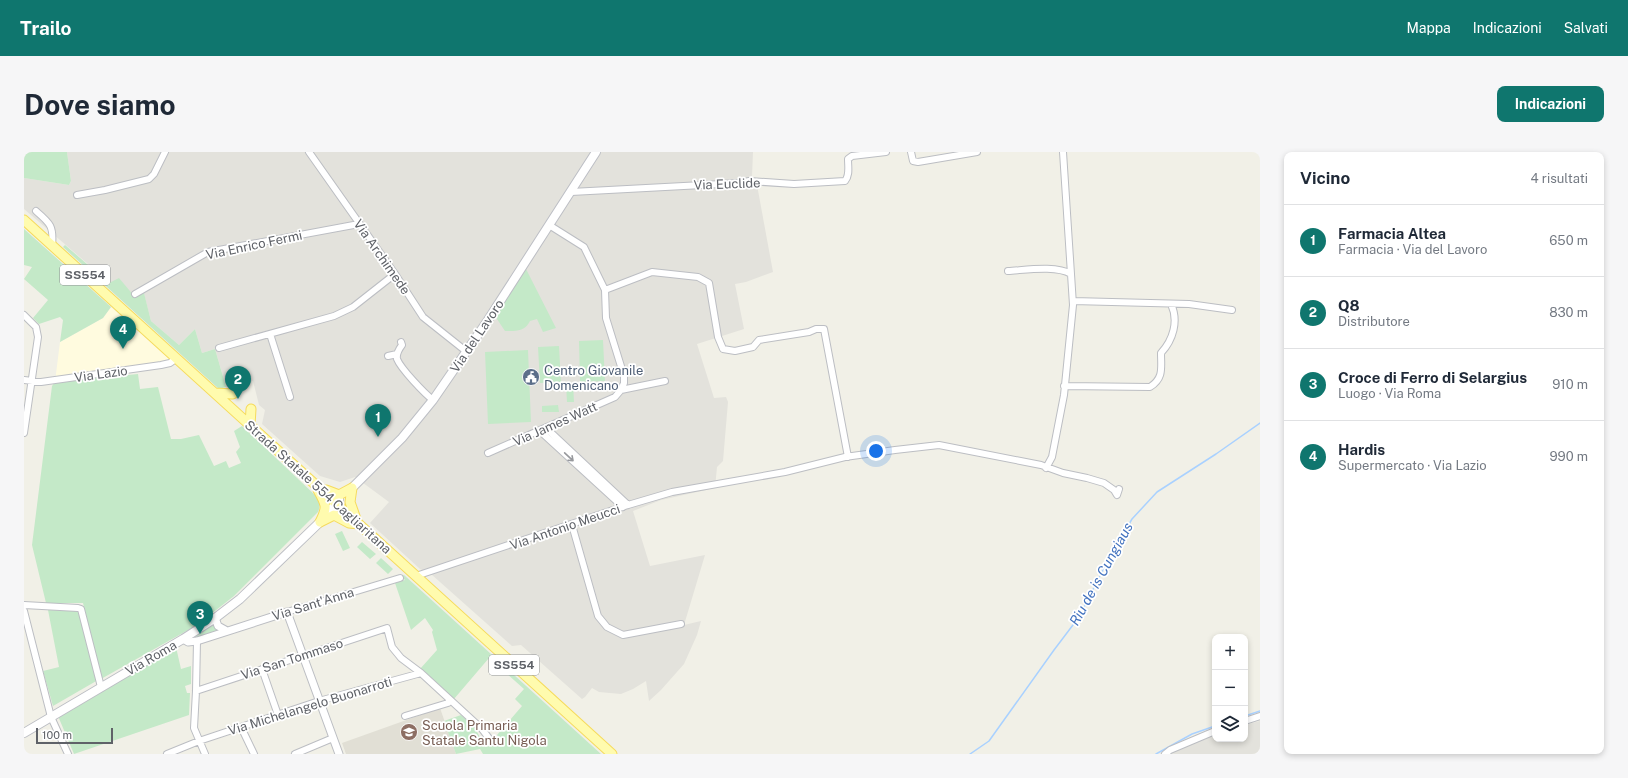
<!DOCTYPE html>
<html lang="it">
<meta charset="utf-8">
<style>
:root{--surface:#fff;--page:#f6f6f7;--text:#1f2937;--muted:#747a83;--line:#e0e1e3;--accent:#0f766e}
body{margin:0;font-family:"Public Sans",sans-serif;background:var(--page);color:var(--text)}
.controls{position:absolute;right:12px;bottom:12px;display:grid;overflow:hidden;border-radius:8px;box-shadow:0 2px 6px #0003}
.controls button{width:36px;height:36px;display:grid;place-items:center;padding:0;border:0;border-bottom:1px solid var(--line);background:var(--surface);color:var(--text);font:20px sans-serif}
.scale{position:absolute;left:12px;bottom:10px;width:77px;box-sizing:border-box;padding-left:4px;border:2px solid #5f6268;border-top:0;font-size:11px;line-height:14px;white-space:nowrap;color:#5f6268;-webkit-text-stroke:3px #fff;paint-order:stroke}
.you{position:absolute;left:852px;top:299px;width:14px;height:14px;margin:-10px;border:3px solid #fff;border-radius:50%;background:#1a73e8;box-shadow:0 0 0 6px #1a73e833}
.badge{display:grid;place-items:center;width:26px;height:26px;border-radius:50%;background:var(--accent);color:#fff;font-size:13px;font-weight:700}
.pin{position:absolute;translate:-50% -33px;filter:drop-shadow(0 1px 2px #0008)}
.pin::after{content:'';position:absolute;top:21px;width:14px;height:12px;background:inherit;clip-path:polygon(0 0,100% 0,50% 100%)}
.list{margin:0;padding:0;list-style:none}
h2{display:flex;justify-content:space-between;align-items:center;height:52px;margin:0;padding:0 16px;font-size:17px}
h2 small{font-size:13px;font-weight:400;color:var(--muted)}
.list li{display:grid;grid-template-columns:26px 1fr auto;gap:12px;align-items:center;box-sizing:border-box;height:72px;padding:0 16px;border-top:1px solid var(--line)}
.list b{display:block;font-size:15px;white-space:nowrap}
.list p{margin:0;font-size:13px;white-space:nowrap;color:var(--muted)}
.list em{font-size:13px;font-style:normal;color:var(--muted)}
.icon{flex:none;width:22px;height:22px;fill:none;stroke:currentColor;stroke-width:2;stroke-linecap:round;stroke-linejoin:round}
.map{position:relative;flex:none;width:1236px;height:602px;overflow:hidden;border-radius:8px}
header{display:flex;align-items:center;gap:24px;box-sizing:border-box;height:56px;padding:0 20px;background:var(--accent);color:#fff}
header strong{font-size:19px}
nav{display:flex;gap:22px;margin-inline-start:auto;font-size:14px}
.intro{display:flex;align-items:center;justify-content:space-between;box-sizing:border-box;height:96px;padding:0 24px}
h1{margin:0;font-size:28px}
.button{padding:10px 18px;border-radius:8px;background:var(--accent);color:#fff;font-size:14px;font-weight:700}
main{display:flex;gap:24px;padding:0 24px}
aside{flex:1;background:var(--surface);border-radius:8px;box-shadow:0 2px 6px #0003}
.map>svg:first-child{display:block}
.commercial{fill:#fffbdf}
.industrial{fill:#e3e2dc}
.education{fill:#e1dfd5}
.green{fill:#c4e9c8}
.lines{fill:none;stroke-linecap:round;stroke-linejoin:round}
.stream{stroke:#a9d1ff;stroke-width:1.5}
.minor-casing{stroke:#bcbec3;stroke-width:8}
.tertiary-casing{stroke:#bcbec3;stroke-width:9}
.secondary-casing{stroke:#bdbfc5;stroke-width:10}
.primary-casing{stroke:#f6db5c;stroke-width:11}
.minor{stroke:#fff;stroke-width:6}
.tertiary{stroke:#fff;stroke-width:7}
.secondary{stroke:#fff;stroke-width:8}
.primary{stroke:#fffbae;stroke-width:9}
.oneway{stroke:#97999d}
.labels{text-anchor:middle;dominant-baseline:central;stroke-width:3.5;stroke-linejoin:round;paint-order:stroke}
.shield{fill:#fff;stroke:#8f9195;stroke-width:1}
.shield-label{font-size:12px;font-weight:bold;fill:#5f6268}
.street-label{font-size:13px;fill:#5f6268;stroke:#fff}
.service-label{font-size:13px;fill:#4e5e75;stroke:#fff;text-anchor:start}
.education-label{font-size:13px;fill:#785e54;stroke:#fff;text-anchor:start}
.water-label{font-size:14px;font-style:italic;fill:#4373bf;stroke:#fff}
</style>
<header>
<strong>Trailo</strong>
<nav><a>Mappa</a><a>Indicazioni</a><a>Salvati</a></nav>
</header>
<div class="intro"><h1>Dove siamo</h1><a class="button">Indicazioni</a></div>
<main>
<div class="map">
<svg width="1236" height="602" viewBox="0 0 1236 602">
<rect width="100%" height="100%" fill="#f1f0e7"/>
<path class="commercial" d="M87 155 149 210 31 230 36 190 79 166Z"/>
<path class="industrial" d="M43 0H729L728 24 733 33 749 120 722 130 711 132 720 177 673 192 690 246 702 245 704 250 699 309 693 315 691 336 637 348 609 359 626 414 681 403 660 473 677 469 673 483 660 512 637 538 625 549 622 529 609 537 597 542 575 540 568 536 561 545 558 547 497 493 488 494 407 422 396 417 346 371 365 350 331 325 316 330 296 324 238 272 241 258 235 253 229 229 202 235 191 197 178 201 171 177 155 193 127 169 120 142 111 146 86 131 0 57V26L45 33 47 29Z
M1236 569V602H1145L1177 587 1191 583V587H1221V573Z"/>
<path class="education" d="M416 556 432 602H322L318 591Z"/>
<path class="green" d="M0 0H43L47 29 45 33 0 26Z
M0 77 87 155 79 166 36 190 39 168 36 165 15 172 9 166 24 148 0 127 8 115 0 113Z
M41 93 85 131 95 126 111 145 120 141 127 169 155 193 171 177 178 201 191 197 202 235 195 237 39 95Z
M502 117 532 176 519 180 513 167 506 169C501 180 491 179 481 179L471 164Z
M579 188 581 229 556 230 555 189Z
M535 194 537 230 516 231 514 195Z
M504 198 507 270 464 272 461 200Z
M114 222 116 237 134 235 147 287H157L175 283 190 314 202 309 205 316 217 311 212 300 216 295 210 279 218 274 291 343C295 349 297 353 294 360L210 444 173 473 77 527 59 451H22L8 393 28 234 31 230Z
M549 231 550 250H543L542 232Z
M534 253 535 260H518V254Z
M318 379 326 396 319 399 311 382Z
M338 390 352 402 346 407 333 395Z
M357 406 369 417 364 422 352 411Z
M380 423 577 602H459L456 597 432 602 420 569 437 563 450 574 461 595 478 589 473 583 498 554 491 547 500 537 465 506 430 547 396 517 413 498 408 480 409 478 401 466 387 478 371 431 381 428 377 424Z
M24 458 57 459 74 528 29 554 19 519 35 515Z
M191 469 197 480 167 489 164 486Z
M152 495 157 517 167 514V532L161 534 163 541H166L165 563 50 602 34 564Z"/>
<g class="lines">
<path class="stream" d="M1221 564 1236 559
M946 602 965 589 1030 498 1055 465 1084 408 1108 367 1133 340 1192 302 1236 271
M1132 602 1168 582 1191 574"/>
<g class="minor-casing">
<path id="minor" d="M285 0 371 122 399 165 443 200
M887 0 889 9 894 10 953 0
M1039 0 1047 122
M547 40 716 31 725 29 770 32 821 29C826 23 824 15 824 7L828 4 862 0
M53 43 81 38 125 27 130 22 141 0
M12 59C26 71 30 74 28 94
M525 73 560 95 581 138 582 166 600 224V231L597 238
M984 119C1002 118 1032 113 1047 122L1049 153 1040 243 1028 305 1022 316
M581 138 628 120 674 125 685 131 694 185 699 197 711 199 729 195 735 188 785 180 792 177H800L824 305
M111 142 184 100 335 72
M1049 149 1165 152 1208 158
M0 163 12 175 14 185 0 281
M246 182 266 245
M377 190 378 193C375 197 372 202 373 207 377 217 401 242 409 248
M195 196 310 164 329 155 371 122
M364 204 373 202
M0 228 17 230 137 213 146 211 153 206
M1040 234 1126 235C1140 226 1137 216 1137 201 1149 188 1155 169 1147 152
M522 276 604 353
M516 279 599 355
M464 301 591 245 597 238 641 229
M548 373 574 464 583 475 599 483 657 472
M392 424 604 353 648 340 761 320 821 305 871 298 915 293 1017 313 1039 321 1063 326 1080 331 1090 338 1093 343 1095 337
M0 453 54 456 57 457 77 535
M0 459 27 565 44 602
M263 460 376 426
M173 489 172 539 170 576 181 602
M238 517 254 563
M172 539 363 476 368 495 377 506 397 521 458 577 467 589
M381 564 424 551 426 548
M1221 569 1236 564
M217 575 230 602
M143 602 175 589 295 549 397 521
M271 602 309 586
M1141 602 1146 598 1191 579"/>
</g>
<g class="tertiary-casing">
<path id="tertiary" d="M191 466 194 474 203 479
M159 487 164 490 173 489 263 460 315 602"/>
</g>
<g class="secondary-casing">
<path id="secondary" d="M324 340 378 286 409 248 464 168 572 0
M0 581 159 487 190 467 216 447 296 370 315 348"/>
</g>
<g class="primary-casing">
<path id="primary" d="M0 68 588 602
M191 241 209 242
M226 273 227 257
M328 336 326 350 332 367
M294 338C302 352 304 355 296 370
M302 338 315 343 328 336
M296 370 310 363 325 371 335 372"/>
</g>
<use href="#minor" class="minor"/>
<use href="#tertiary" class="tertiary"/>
<use href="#secondary" class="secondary"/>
<use href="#primary" class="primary"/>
</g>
<defs><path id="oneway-shaft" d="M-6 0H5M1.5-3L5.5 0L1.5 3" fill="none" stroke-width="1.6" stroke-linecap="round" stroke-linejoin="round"/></defs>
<use class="oneway" href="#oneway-shaft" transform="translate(545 305) rotate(43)"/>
<defs>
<g id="civic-disc" transform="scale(0.9)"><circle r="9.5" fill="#5c6f8a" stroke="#fff"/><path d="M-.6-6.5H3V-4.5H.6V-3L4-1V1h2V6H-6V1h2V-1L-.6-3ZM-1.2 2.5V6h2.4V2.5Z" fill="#fff"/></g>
<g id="school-disc" transform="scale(0.9)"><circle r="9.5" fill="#8d6e63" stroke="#fff"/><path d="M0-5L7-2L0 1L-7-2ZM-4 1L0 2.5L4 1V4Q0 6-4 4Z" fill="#fff"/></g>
</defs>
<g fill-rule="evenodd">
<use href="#civic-disc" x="507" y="225"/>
<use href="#school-disc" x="385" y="580"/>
</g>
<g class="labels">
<g class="shield">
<rect x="36" y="113" width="50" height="20" rx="3"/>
<rect x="465" y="503" width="50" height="20" rx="3"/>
</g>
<g class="shield-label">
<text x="61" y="123">SS554</text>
<text x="490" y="513">SS554</text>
</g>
<g class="street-label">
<text transform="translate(703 32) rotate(-2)">Via Euclide</text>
<text transform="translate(230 93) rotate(-12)">Via Enrico Fermi</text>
<text transform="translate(358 105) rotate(55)">Via Archimede</text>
<text transform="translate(453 184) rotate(-56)">Via del Lavoro</text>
<text transform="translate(77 222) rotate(-8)">Via Lazio</text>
<text transform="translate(531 272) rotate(-24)">Via James Watt</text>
<text transform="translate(294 335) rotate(42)">Strada Statale 554 Cagliaritana</text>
<text transform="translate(541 375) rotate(-19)">Via Antonio Meucci</text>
<text transform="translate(289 452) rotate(-17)">Via Sant'Anna</text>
<text transform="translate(127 506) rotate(-30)">Via Roma</text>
<text transform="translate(268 507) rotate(-18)">Via San Tommaso</text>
<text transform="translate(286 554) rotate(-17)">Via Michelangelo Buonarroti</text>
</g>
<g class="service-label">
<text x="520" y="218">Centro Giovanile<tspan x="520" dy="15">Domenicano</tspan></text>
</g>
<g class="education-label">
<text x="398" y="573">Scuola Primaria<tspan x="398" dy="15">Statale Santu Nigola</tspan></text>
</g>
<g class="water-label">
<text transform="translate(1077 422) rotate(-61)">Riu de is Cungiaus</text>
</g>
</g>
</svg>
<div class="controls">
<button>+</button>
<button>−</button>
<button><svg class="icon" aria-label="layers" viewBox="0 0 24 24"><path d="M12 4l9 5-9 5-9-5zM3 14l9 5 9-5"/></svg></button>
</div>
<div class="scale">100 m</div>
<div class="you"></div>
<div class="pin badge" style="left:354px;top:285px">1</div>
<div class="pin badge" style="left:214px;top:247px">2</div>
<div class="pin badge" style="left:176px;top:482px">3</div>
<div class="pin badge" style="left:99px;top:197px">4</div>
</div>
<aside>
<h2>Vicino<small>4 risultati</small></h2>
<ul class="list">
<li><span class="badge">1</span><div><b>Farmacia Altea</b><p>Farmacia · Via del Lavoro</p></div><em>650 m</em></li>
<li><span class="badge">2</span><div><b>Q8</b><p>Distributore</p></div><em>830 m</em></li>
<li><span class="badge">3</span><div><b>Croce di Ferro di Selargius</b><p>Luogo · Via Roma</p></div><em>910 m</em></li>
<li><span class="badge">4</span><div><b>Hardis</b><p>Supermercato · Via Lazio</p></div><em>990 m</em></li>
</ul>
</aside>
</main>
